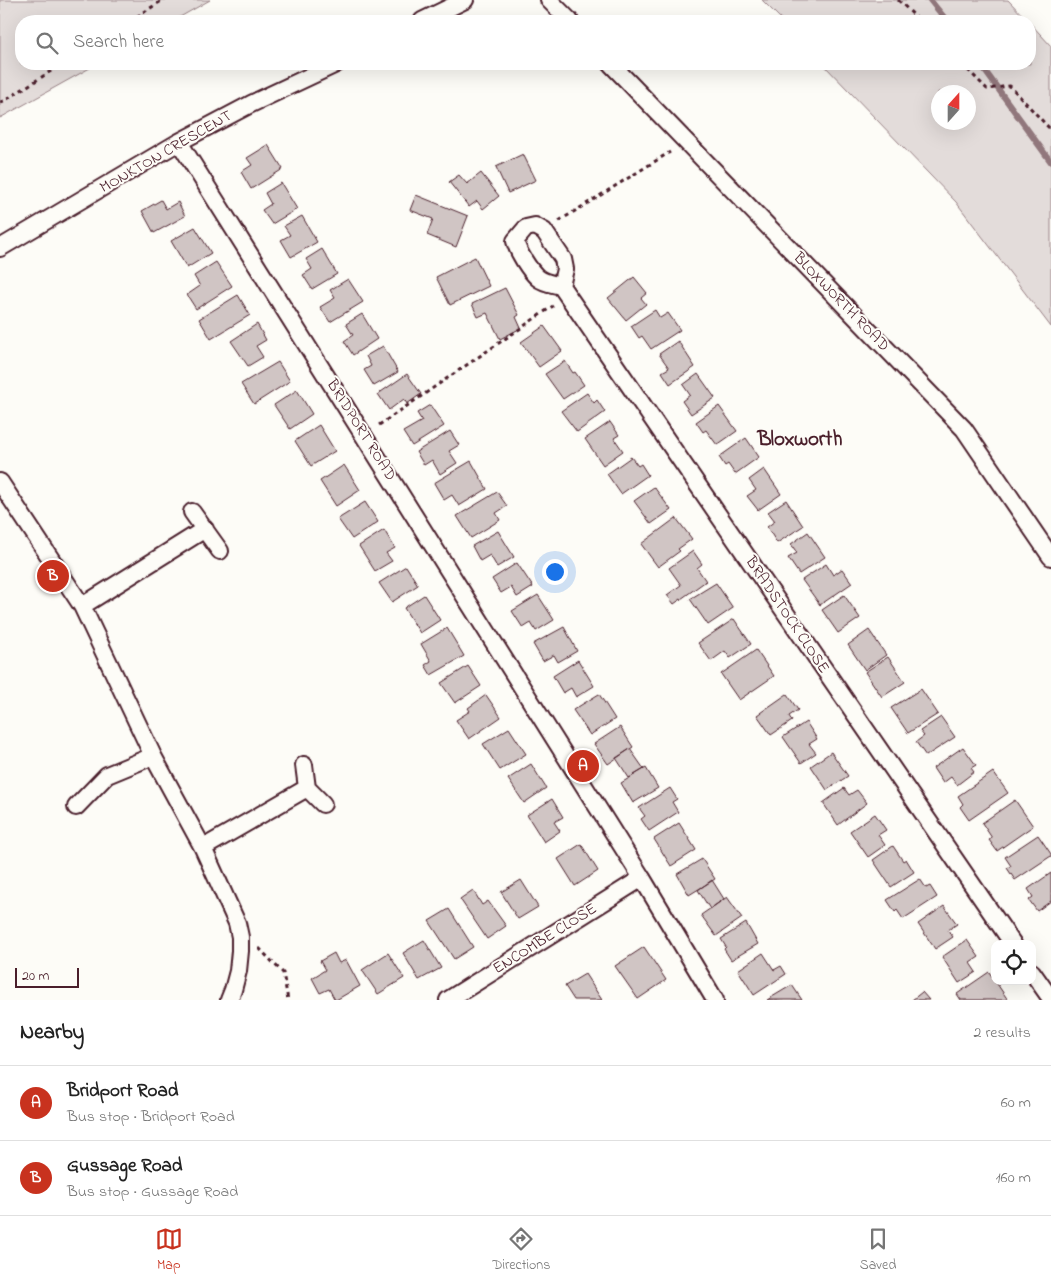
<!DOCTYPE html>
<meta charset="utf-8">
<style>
:root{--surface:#fff;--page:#f6f6f6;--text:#222;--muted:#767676;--line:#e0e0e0;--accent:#c8321e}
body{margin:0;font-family:"Indie Flower",sans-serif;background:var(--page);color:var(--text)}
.controls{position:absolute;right:15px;bottom:15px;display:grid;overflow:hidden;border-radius:10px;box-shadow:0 5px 20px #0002}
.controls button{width:45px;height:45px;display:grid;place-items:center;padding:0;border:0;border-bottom:1px solid var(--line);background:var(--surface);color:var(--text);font:25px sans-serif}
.compass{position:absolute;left:931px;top:85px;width:45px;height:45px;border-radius:50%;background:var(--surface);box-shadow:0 5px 20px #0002;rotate:21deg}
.scale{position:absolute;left:15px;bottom:12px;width:64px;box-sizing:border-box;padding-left:5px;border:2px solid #4a1f2b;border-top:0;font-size:14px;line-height:18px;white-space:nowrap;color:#4a1f2b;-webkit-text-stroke:4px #fdfcf7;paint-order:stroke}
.you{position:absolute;left:554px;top:571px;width:18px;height:18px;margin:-12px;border:4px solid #fff;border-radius:50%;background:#1a73e8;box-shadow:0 0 0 8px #1a73e833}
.badge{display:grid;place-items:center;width:32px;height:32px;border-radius:50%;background:var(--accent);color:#fff;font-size:16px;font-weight:700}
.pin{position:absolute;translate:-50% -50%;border:2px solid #fff;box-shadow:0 1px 5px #0006}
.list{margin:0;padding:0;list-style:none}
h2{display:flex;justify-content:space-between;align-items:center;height:65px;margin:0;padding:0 20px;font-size:21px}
h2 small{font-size:16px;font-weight:400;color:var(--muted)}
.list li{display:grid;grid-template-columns:32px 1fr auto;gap:15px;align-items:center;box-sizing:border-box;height:75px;padding:0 20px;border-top:1px solid var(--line)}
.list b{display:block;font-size:19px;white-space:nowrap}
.list p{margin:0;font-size:16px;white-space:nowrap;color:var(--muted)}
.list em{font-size:16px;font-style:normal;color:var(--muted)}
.icon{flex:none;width:28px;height:28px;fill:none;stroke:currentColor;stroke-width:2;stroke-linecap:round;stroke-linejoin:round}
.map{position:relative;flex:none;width:1051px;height:1000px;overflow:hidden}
.search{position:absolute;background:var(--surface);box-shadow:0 5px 20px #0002;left:15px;right:15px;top:15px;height:55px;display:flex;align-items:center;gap:12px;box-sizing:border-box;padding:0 18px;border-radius:20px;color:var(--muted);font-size:19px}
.sheet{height:215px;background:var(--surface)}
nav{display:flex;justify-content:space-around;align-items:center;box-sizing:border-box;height:70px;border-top:1px solid var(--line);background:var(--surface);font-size:14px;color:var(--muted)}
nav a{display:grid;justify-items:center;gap:2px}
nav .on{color:var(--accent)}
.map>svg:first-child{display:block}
.green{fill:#e3dcda;stroke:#967e82;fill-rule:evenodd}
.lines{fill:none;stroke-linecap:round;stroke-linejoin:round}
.stream{stroke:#91777b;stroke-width:6}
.building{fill:#d0c5c4;stroke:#4a1f2b}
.minor-casing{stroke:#4a1f2b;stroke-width:20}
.path{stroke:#4a1f2b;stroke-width:3;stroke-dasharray:4 4;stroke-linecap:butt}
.minor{stroke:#fdfcf7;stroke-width:16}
.labels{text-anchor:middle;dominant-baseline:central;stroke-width:4;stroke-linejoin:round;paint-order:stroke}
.street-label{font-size:16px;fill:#4a1f2b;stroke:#fdfcf7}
.district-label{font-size:21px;font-weight:bold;fill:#4a1f2b;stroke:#fdfcf7}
</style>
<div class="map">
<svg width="1051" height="1000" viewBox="0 0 1051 1000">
<rect width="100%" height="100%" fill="#fdfcf7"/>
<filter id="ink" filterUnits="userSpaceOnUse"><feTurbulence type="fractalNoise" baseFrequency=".02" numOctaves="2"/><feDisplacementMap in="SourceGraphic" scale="10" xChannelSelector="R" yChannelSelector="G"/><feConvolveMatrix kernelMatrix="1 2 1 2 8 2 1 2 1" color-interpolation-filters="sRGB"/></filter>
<g filter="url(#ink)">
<path class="green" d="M0 0H210L173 21H21V64H97L0 118Z
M762 0H1008L1028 21H783Z
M1030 23 1051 46V327L956 202 823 64H1030ZM968 92V122H938V92Z"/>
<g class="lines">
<path class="stream" d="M930 0 947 21
M980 64 1051 162"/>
</g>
<path class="building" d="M268 145 283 169 251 189 241 172 252 165 247 158Z
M523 154 536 180 508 193 496 167Z
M481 173 499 196 483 209 477 201 469 207 449 182 459 175 467 184Z
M281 183 297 209 272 224 262 210 271 204 265 193Z
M416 195 468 216 456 247 427 235 433 219 410 210Z
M161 200 166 209 178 202 185 216 154 233 142 211Z
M302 216 317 242 291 257 281 240 290 235 284 226Z
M195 227 211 253 187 268 171 241Z
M322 249 337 274 312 289 303 275 312 269 306 259Z
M475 257 489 286 450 305 436 277Z
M216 262 232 286 196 309 187 295 200 286 194 276Z
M634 277 647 293 641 298 646 304 626 320 608 298Z
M348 279 363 302 330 322 320 307 335 298 330 290Z
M505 288 519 315 516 317 521 328 500 339 487 313 478 317 472 304Z
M238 295 250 315 211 339 199 319Z
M655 310 660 318 668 313 680 330 651 349 642 336 639 338 631 326Z
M362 314 377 339 353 355 344 341 353 335 346 324Z
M257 324 266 340 256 346 263 357 248 366 231 341Z
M544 326 562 351 539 367 521 342Z
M678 341 695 367 670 384 662 372 669 368 659 354Z
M383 346 398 372 374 386 364 370 371 366 366 356Z
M565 361 573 373 575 372 584 385 563 399 545 374Z
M278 362 290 381 254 404 241 384Z
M407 374 421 394 407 404 404 399 389 410 378 394Z
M698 374 715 398 691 414 682 401 690 395 683 385Z
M297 390 312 414 290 429 274 405Z
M587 393 594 403 597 400 605 412 577 432 561 411Z
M430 405 444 426 412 446 403 432 422 421 417 413Z
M719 406 737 431 717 445 706 430 703 432 696 422Z
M610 422 619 435 614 438 623 451 603 465 585 439Z
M319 425 335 451 311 466 295 441Z
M450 431 459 445 449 451 457 463 440 474 432 460 424 465 416 452Z
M746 438 759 457 735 474 728 464 725 466 719 457Z
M631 457 638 466 641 464 648 475 621 494 607 474Z
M471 461 487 489 459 506 452 495 444 500 434 483Z
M344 465 360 490 336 506 320 481Z
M764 469 781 494 758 510 747 496 756 490 749 480Z
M654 487 671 510 651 524 634 501Z
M497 492 507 506 496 513 500 520 471 538 457 516Z
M786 500 803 526 777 543 767 527 775 521 768 512Z
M365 502 378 522 352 539 338 519Z
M676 518 692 539 678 549 680 551 658 567 641 544Z
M384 530 395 548 386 553 392 561 375 571 359 546Z
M498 531 514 557 497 567 490 555 480 561 472 546Z
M808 532 825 557 799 574 788 558 797 553 791 544Z
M693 551 702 564 697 568 706 581 674 604 667 595 681 585 669 568Z
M517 563 533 587 517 597 511 587 501 593 492 579Z
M826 564 833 575 842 569 852 583 820 605 802 580Z
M406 566 418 585 392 602 379 583Z
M716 583 733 608 708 625 690 599Z
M424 595 440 620 420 633 404 608Z
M538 595 554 620 536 631 531 623 523 628 512 611Z
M844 595 860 618 838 633 822 610Z
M734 619 751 644 730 658 725 651 711 661 698 643Z
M564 627 577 651 558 662 554 655 543 661 533 644Z
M447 628 464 656 431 675 425 665 431 661 421 644Z
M869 630 886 655 865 670 848 645Z
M756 650 774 676 739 700 721 674Z
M888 657 905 682 882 697 865 672Z
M578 660 594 686 576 697 571 688 563 693 553 676Z
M468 666 481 686 455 703 441 683Z
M921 689 938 714 908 733 891 708Z
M599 694 615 719 590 735 573 710Z
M787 694 798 710 789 716 792 721 771 735 757 715Z
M486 695 501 717 469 739 456 720 470 711 468 708Z
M941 717 955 737 926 756 916 742 924 736 920 731Z
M806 722 817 739 809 744 816 753 801 763 783 737Z
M620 727 633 747 608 764 594 744Z
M509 728 526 754 500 770 483 744Z
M963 747 976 765 971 768 974 772 957 785 951 777 943 783 933 768Z
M630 749 644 769 629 778 616 758Z
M831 752 848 776 827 790 811 766Z
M531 764 546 788 524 803 508 779Z
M646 768 658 788 633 803 621 783Z
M993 772 1008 793 969 820 960 807 963 804 958 796Z
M670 788 677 799 672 802 678 812 649 831 641 819 645 816 639 808Z
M844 788 849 795 857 790 867 803 838 825 823 803Z
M552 799 563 817 554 822 560 831 544 842 527 815Z
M1015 800 1033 826 997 851 989 840 992 838 982 823Z
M875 814 886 830 878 835 885 845 868 857 850 831Z
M679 823 696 850 671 866 654 839Z
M1038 835 1051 854V856L1015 880 1007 868 1011 866 1005 857Z
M581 844 598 871 575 886 558 859Z
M893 846 903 861 906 859 914 872 891 887 873 860Z
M702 859 715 879 689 895 677 874Z
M1051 873V901L1037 911 1029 900 1033 897 1028 889Z
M920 879 926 888 930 886 937 897 903 919 897 910 895 912 887 900Z
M521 880 538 907 518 919 501 892Z
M712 880 724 899 710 909 698 890Z
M473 890 482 905 488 901 506 926 487 939 460 899Z
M727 897 742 918 716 936 701 915Z
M944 906 957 924 948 930 953 937 935 949 918 924Z
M449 909 473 947 454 959 429 921Z
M746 923 758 944 731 960 724 949 726 947 721 939Z
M424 940 441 968 419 980 403 953Z
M967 940 979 957 970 963 976 972 959 983 942 957Z
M644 947 666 980 638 999 615 966Z
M334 953 339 963 346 960 360 986 336 1000H335L329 989 320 993 312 978 325 970 320 961Z
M388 953 404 978 378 994 362 970Z
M763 953 774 970 781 966 786 974 754 995 738 970Z
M989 972 1008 1000H961L957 994Z
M585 974 602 1000H574L565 986Z
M792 985 802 1000H767Z
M922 992 929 1000H912Z"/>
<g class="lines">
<g class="minor-casing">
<path id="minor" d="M549 0 570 21
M422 21 465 0
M611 64 964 429 1051 557
M179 142 642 878 715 1000
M0 248 179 142 251 104 336 64
M561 286 565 269 563 259 544 231 535 226 526 228 515 241C518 252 529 270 538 278 544 283 554 284 561 286L1013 944
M0 482 82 606 153 756 203 848 237 923 240 937V951L238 971 233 990 229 1000
M192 512 220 551
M82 606 205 529
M304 765 307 788 323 804
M76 807 107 775 153 756
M203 848 307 788
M1032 972 1051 999
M448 1000 642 878"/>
</g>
<path class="path" d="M898 0 920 21
M130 21 163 0
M962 64 987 89 1010 86 1051 130
M0 102 4 101 62 64
M559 221 670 152
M379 425 553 306
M259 948 283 973 288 1000"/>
<use href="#minor" class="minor"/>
</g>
</g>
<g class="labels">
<g class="street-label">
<text transform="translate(166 152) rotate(-30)">MONKTON CRESCENT</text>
<text transform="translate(841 302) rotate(46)">BLOXWORTH ROAD</text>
<text transform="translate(361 430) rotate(58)">BRIDPORT ROAD</text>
<text transform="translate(787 615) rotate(56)">BRADSTOCK CLOSE</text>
<text transform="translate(545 939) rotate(-32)">ENCOMBE CLOSE</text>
</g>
<g class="district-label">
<text x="800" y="440">Bloxworth</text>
</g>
</g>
</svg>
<div class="controls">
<button><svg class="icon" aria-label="locate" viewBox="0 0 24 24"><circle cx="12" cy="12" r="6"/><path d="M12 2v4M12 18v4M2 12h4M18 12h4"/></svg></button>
</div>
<svg class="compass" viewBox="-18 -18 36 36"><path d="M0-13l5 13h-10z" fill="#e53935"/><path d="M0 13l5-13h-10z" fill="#767676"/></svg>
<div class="scale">20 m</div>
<div class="you"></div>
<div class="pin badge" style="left:583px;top:766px">A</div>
<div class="pin badge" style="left:53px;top:576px">B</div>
<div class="search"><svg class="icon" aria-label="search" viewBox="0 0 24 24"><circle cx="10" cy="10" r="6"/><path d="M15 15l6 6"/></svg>Search here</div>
</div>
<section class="sheet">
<h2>Nearby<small>2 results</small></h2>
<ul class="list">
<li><span class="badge">A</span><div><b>Bridport Road</b><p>Bus stop · Bridport Road</p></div><em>60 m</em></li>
<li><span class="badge">B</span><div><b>Gussage Road</b><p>Bus stop · Gussage Road</p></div><em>160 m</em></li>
</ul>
</section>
<nav>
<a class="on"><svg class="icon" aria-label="map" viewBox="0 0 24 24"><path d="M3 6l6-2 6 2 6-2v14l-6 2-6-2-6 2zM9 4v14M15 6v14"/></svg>Map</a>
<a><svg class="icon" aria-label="directions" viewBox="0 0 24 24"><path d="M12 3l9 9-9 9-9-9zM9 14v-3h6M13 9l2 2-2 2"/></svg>Directions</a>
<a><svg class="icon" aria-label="saved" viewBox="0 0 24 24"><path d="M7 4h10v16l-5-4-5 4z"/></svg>Saved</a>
</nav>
